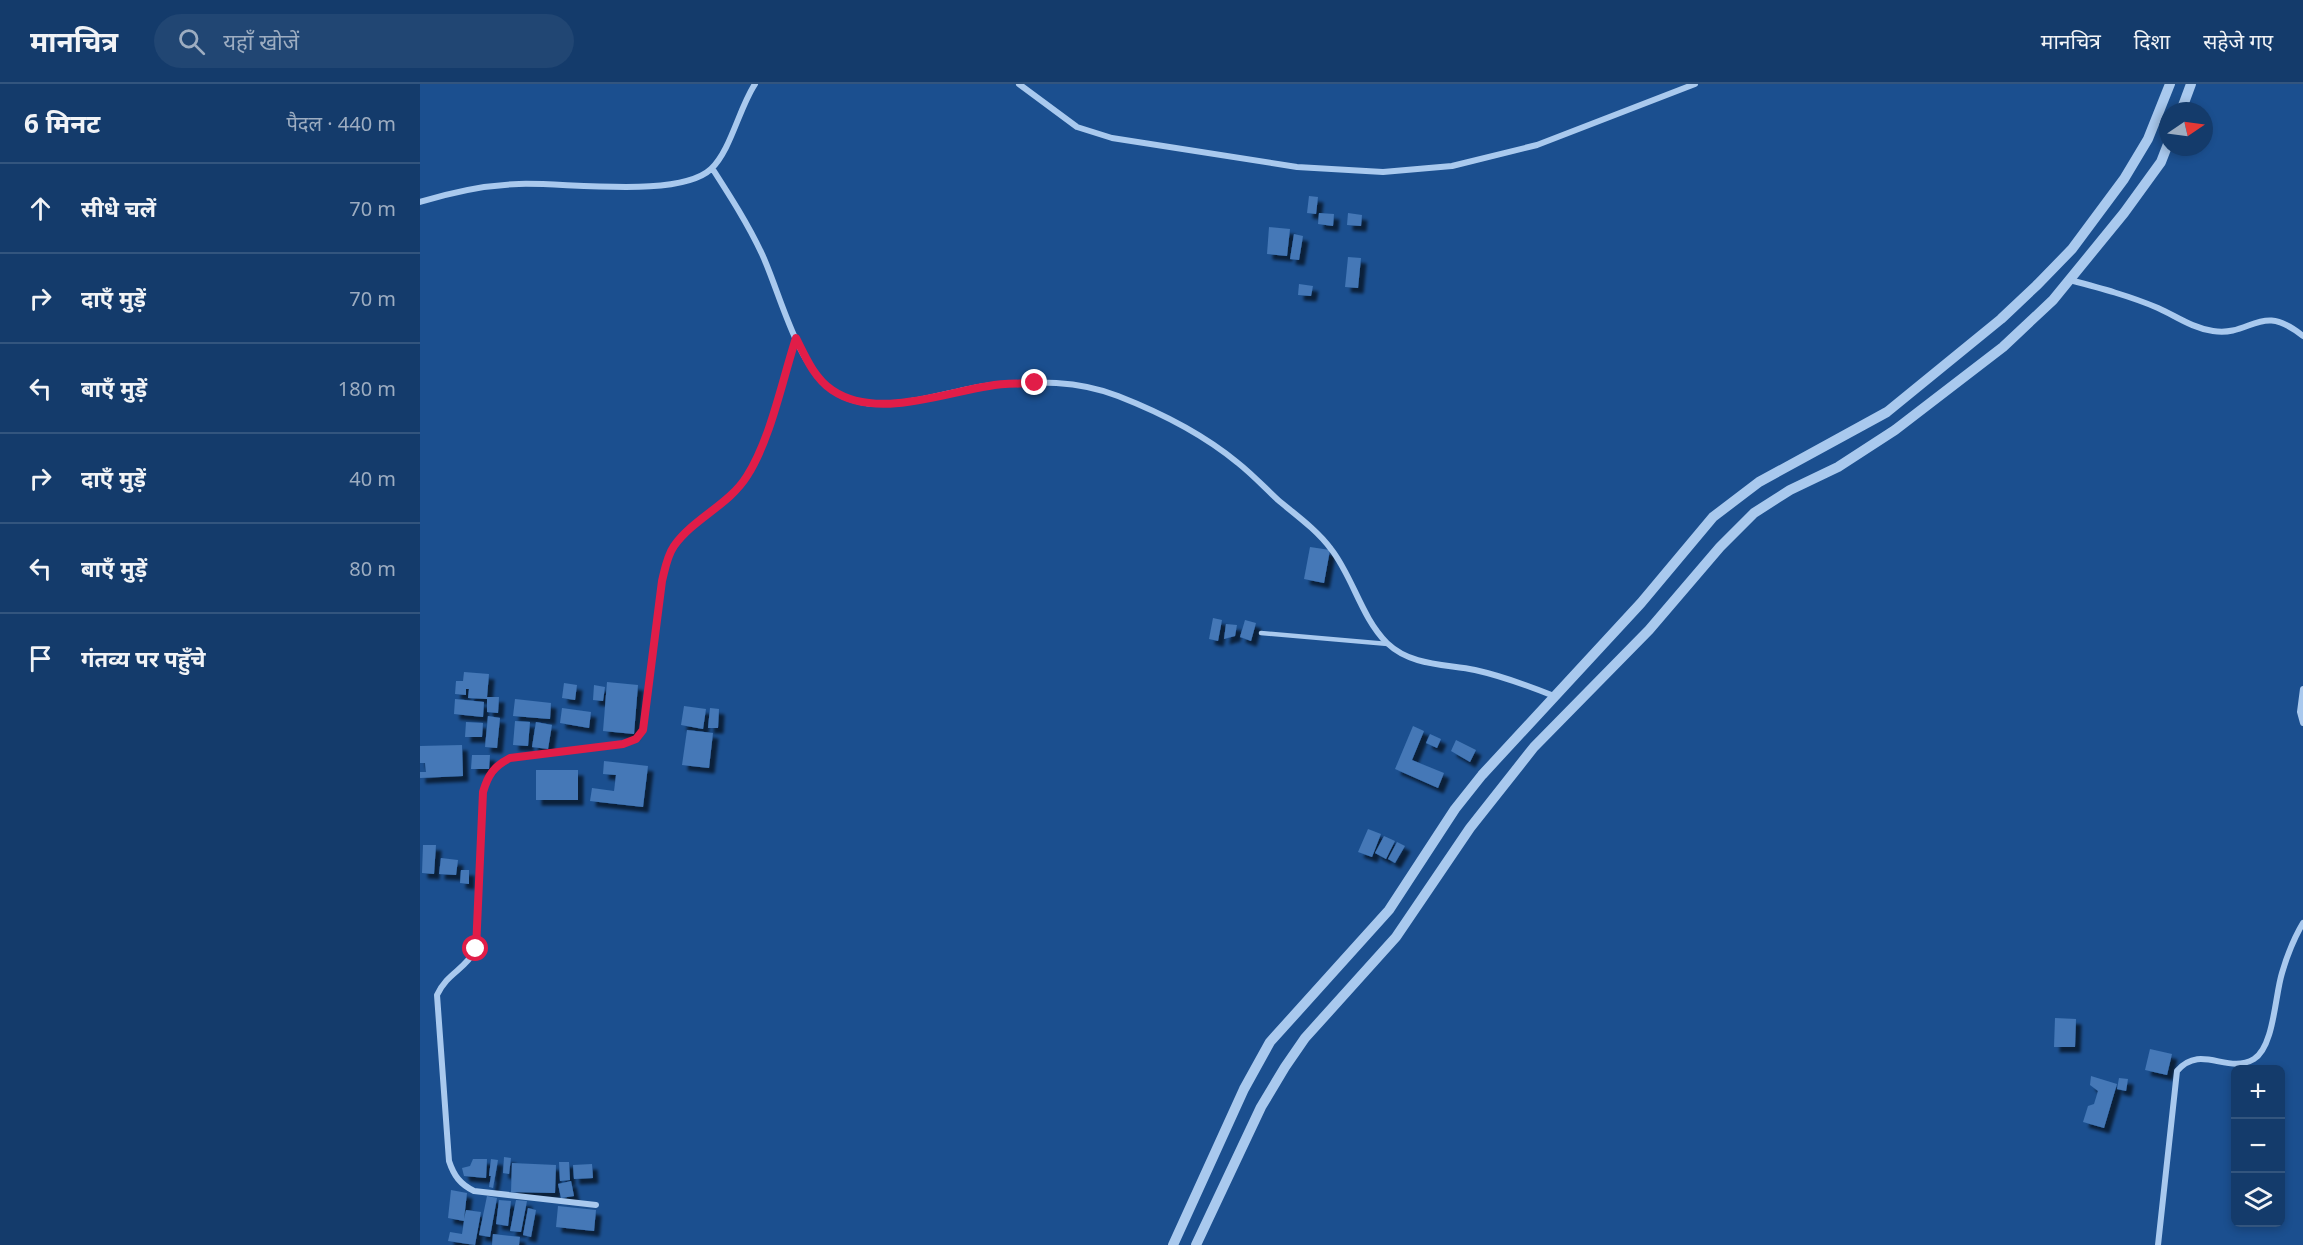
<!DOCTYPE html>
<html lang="hi">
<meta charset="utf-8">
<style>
:root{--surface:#143b6b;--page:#214673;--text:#f1f3f6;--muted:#9dadc1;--line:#33557e}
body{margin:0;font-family:"Noto Sans","Noto Sans Devanagari",sans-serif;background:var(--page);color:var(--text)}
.controls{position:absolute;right:18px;bottom:18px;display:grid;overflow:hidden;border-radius:9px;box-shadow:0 3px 9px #0003}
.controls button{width:54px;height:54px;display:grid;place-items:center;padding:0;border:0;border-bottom:2px solid var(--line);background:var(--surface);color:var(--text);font:30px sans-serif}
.compass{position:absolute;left:1739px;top:18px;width:54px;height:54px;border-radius:50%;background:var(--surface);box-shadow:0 3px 9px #0003;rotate:77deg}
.stop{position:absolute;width:18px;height:18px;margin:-14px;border:4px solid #e11d48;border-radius:50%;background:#fff}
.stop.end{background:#e11d48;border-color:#fff;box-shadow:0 2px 6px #0008}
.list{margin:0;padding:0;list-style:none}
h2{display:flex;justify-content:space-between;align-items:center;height:78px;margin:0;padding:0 24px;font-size:26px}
h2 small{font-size:20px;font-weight:400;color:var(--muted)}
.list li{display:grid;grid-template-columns:39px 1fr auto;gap:18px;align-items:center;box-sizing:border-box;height:90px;padding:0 24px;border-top:2px solid var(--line)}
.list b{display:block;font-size:22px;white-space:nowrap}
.list em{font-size:20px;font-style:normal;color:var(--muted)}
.icon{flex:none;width:33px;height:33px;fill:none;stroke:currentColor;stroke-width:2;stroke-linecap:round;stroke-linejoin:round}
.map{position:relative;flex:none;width:1883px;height:1161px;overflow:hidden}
header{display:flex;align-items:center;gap:36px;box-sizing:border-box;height:84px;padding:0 30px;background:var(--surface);border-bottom:2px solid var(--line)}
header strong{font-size:28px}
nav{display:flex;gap:33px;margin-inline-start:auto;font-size:21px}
.search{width:420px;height:54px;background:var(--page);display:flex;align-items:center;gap:15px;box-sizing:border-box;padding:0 21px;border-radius:33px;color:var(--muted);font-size:22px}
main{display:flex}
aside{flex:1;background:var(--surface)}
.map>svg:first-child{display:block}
.building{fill:#4478b7;filter:url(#shadow)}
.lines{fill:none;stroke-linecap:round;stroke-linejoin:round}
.service{stroke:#a9c9ee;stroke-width:4.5}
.minor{stroke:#a9c9ee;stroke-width:6}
.tertiary{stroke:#a9c9ee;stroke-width:10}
.route{stroke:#e11d48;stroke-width:8}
</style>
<header>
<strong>मानचित्र</strong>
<div class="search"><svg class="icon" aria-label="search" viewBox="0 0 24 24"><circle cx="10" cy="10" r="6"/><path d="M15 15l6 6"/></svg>यहाँ खोजें</div>
<nav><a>मानचित्र</a><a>दिशा</a><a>सहेजे गए</a></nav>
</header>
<main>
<aside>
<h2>6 मिनट<small>पैदल · 440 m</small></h2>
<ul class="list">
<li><svg class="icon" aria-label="ahead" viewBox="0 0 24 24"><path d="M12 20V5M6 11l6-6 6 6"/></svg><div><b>सीधे चलें</b></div><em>70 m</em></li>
<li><svg class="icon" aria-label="right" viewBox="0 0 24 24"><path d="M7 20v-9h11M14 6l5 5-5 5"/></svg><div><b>दाएँ मुड़ें</b></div><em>70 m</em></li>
<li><svg class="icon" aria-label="left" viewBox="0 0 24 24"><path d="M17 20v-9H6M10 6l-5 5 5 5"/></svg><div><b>बाएँ मुड़ें</b></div><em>180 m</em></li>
<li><svg class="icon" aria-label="right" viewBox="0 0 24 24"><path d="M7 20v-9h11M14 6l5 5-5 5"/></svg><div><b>दाएँ मुड़ें</b></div><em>40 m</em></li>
<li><svg class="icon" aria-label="left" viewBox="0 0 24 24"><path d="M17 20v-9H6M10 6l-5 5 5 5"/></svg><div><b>बाएँ मुड़ें</b></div><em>80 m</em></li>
<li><svg class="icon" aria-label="arrive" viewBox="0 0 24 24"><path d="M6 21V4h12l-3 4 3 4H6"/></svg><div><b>गंतव्य पर पहुँचे</b></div></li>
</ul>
</aside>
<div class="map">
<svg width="1883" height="1161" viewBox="0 0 1883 1161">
<defs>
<filter id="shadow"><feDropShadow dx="5.5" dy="5.5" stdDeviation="1.5" flood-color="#0009"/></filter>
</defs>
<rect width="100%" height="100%" fill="#1b4f8f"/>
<path class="building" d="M889 112 898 113 896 130 887 129Z
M899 129 914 130 913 142 898 140Z
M928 129 942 131 941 142 927 141Z
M849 143 870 145 867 172 847 170Z
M874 150 883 152 879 176 870 175Z
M928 173 941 174 938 204 925 203Z
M879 200 893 202 891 212 878 211Z
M890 463 910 466 904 499 884 495Z
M793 534 802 536 798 557 789 555Z
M825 536 836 539 831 557 820 553Z
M806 540 817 541 815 552 804 555Z
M44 588 69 590 67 613H79L78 629 67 628V615L48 614 49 605H46V611L35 610 36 597H43Z
M187 598 218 601 214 650 183 647Z
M144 599 157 601 155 616 142 614Z
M174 601 185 603 183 617 173 616Z
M35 615 64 618 63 633 34 630Z
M95 615 131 619 130 635 93 632Z
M264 622 286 625 283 645 261 641Z
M142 624 171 628 169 644 140 639Z
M290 624 299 625 298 644H288Z
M68 632 80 634 77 664 65 663Z
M95 637 110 638 108 662 93 661Z
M46 638 63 639 62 653H45Z
M116 638 132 641 128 665 112 663Z
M993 642 1004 647 992 676 1024 689 1018 704 975 685Z
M267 646 293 649 289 684 262 681Z
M1010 650 1021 655 1017 664 1006 659Z
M1036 656 1056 666 1050 678 1031 667Z
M42 661 43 692 0 694V688H6L5 679H0V662Z
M52 671H70L69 685H51Z
M184 677 228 682 223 723 170 717 172 704 194 707 196 691 183 690Z
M116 686H158V716H116Z
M948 745 961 750 952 773 938 768Z
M964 752 975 757 966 775 955 769Z
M977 758 985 762 975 779 968 775Z
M3 761H16L14 790 2 789Z
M21 774 38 776 36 791 19 790Z
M41 786H49V800L40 799Z
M1635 934 1656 935 1655 963H1634Z
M1730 965 1752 970 1747 991 1725 986Z
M1671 992 1697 1000 1684 1044 1663 1038 1668 1022 1674 1020 1678 1007 1670 1001Z
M1699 994 1708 995 1706 1007 1697 1005Z
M84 1073 91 1074 89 1090 83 1089Z
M53 1075H67L66 1094 44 1092 42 1084 50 1082Z
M71 1075 78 1076 73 1104 69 1103 71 1092H69Z
M139 1078H149L150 1096 140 1097Z
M92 1079 136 1081 135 1109 91 1108Z
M172 1080 173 1094 154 1095 153 1081Z
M151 1097 154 1112 141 1114 138 1100Z
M31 1106 47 1109 44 1135 46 1126 61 1128 55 1161 28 1157 30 1148 42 1150 44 1137 28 1134Z
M67 1112 77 1114 70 1153 59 1151Z
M79 1116 91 1117 88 1142 76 1140Z
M96 1116 107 1117 101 1148 90 1147Z
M138 1122 176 1126 174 1147 136 1143Z
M108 1124 116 1126 111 1153 103 1151Z
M73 1150 100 1153 99 1161H72Z"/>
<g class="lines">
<path class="service" d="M841 549 968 560"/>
<path class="minor" d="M599 0 657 43 692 54 877 83 963 88 1032 82 1117 61 1275 0
M292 84C310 112 328 140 342 170 360 209 376 280 412 306 457 338 524 306 573 301 616 297 657 296 698 312 739 328 783 350 818 379 832 390 845 404 858 416 876 431 897 446 911 465 933 493 941 533 967 559 991 582 1025 580 1055 586 1082 592 1109 602 1134 612
M0 118C32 108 65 101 99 100 144 98 259 115 291 85 311 66 319 24 335 0
M1650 196C1680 204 1710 212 1738 224 1756 232 1772 244 1793 247 1832 253 1840 217 1883 252
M1883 605 1880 628 1883 639
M176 1121 54 1107C40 1100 34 1092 29 1077L17 911C28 888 44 887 56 865L63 708C68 691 74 682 90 674L203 660 216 655 223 646 242 497C245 485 247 472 254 462 274 434 309 421 327 392 351 354 362 297 376 254
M1738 1161 1757 987C1781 959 1807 991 1834 975 1854 963 1855 911 1862 889 1867 872 1874 854 1883 839"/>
<path class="tertiary" d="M1761 27 1771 0
M753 1161 824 1005 850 958 969 826 1035 725 1062 691 1221 519 1293 433 1339 398 1467 328 1581 235 1618 200 1652 165 1704 95 1728 55 1750 0
M776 1161 841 1023 865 983 885 954 976 853 1050 744 1114 663 1229 546 1300 463 1334 429 1370 406 1418 383 1475 346 1583 263 1633 216 1704 129 1741 78 1748 60"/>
</g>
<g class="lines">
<path class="route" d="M56 865 63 708C68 691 74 682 90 674L203 660 216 655 223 646 242 497C245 485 247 472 254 462 274 434 309 421 327 392 351 354 362 297 376 254 385 272 394 294 412 306 456 336 522 309 569 302 584 299 600 300 615 299"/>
</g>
</svg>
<div class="controls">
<button>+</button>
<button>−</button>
<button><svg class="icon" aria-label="layers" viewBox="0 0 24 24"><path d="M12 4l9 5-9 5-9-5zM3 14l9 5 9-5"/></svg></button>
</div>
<svg class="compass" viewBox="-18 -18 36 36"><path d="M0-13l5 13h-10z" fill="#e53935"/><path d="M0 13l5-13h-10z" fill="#9dadc1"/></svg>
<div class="stop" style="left:56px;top:865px"></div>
<div class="stop end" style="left:615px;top:299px"></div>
</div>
</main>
